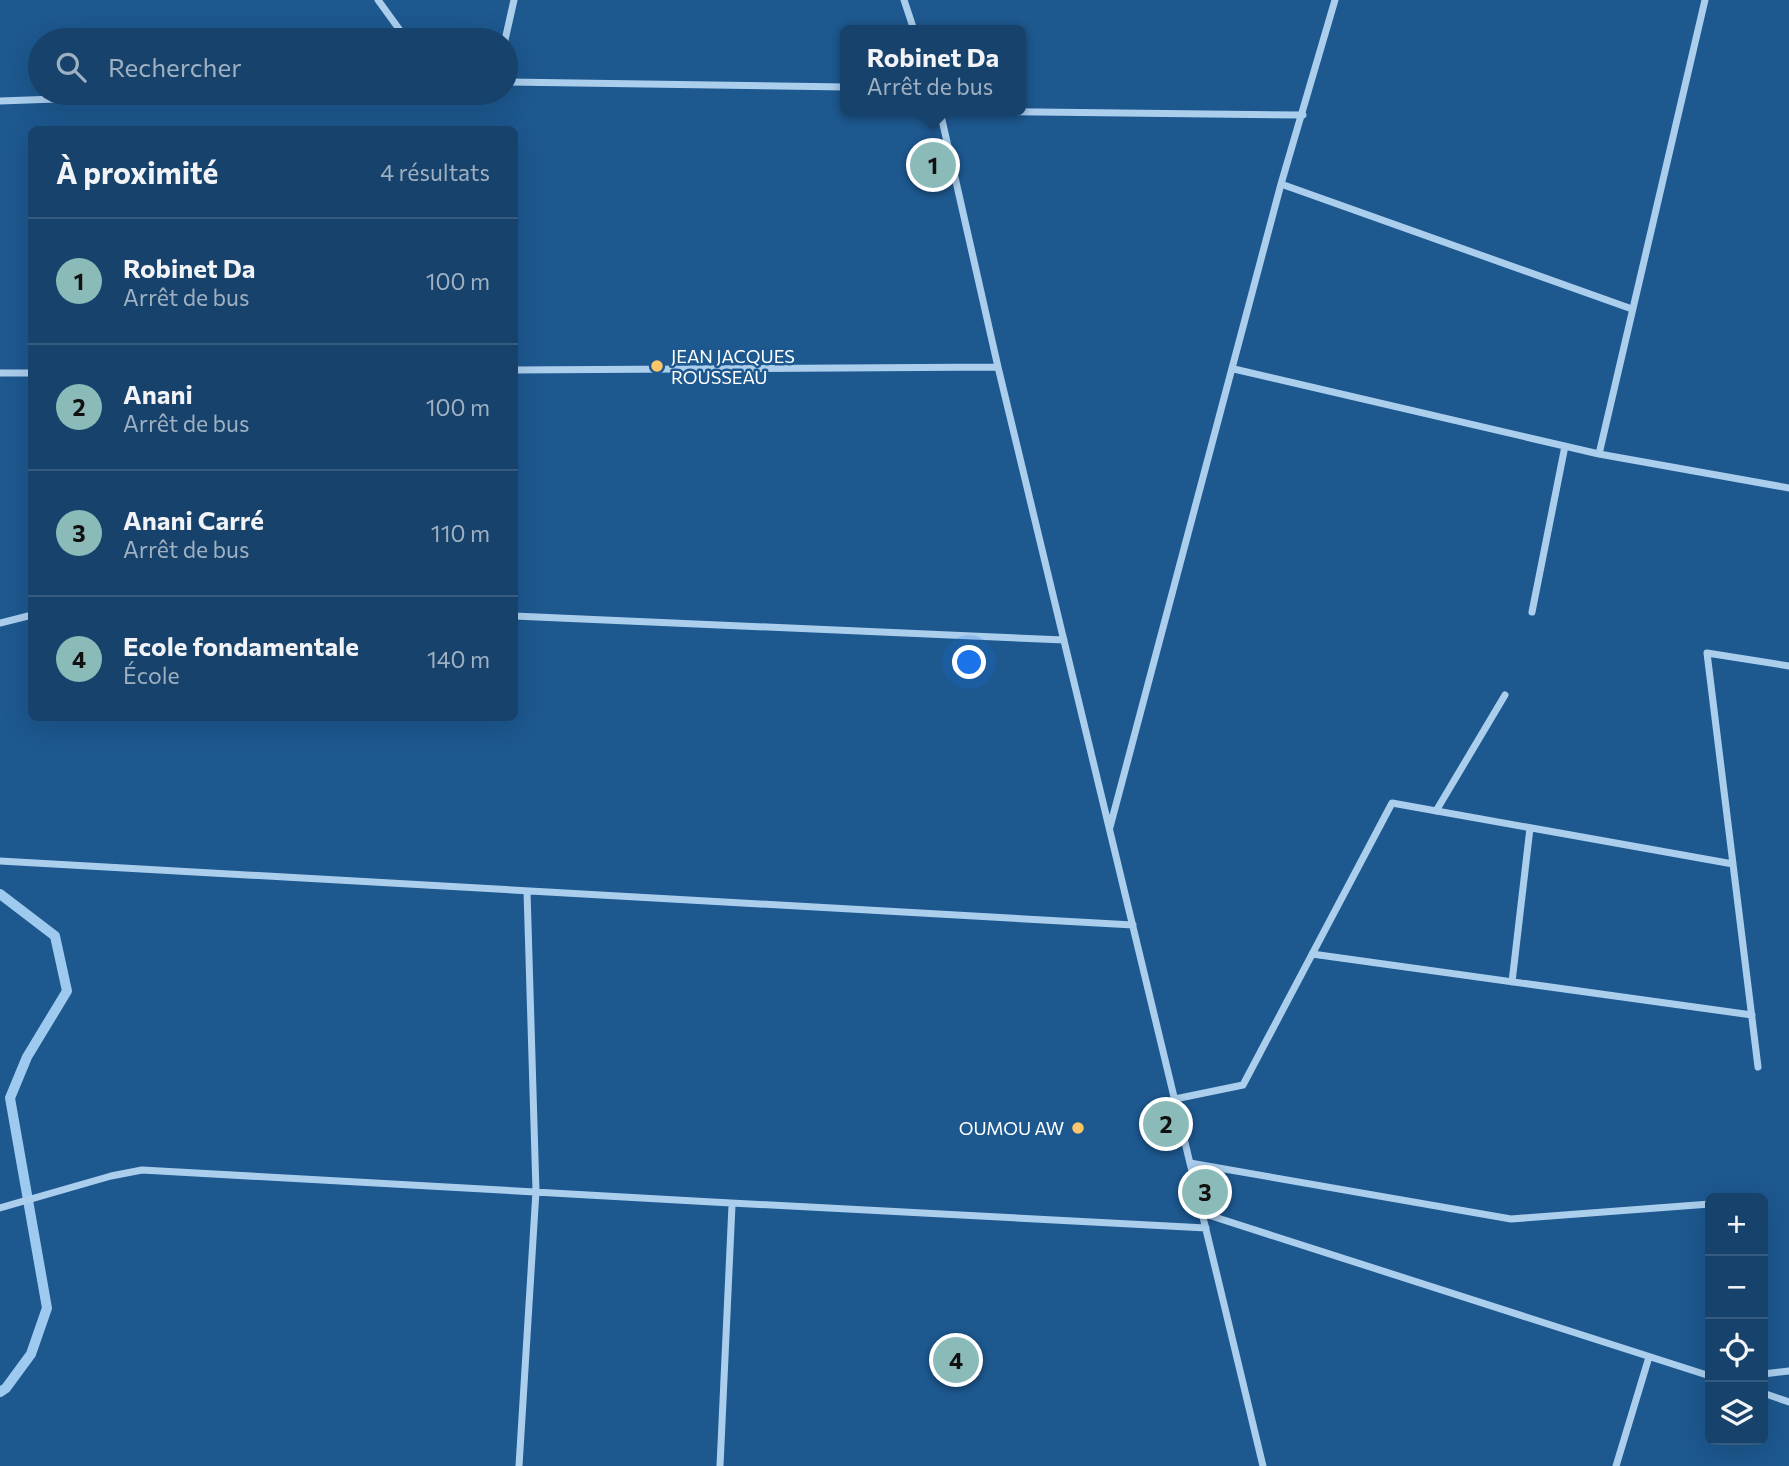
<!DOCTYPE html>
<html lang="fr">
<meta charset="utf-8">
<style>
:root{--surface:#16426b;--page:#234d73;--text:#f1f3f6;--muted:#9eb0c1;--line:#355b7e;--accent:#8bbbb9}
body{margin:0;font-family:Commissioner,sans-serif;background:var(--page);color:var(--text)}
.controls{position:absolute;right:21px;bottom:21px;display:grid;overflow:hidden;border-radius:10px;box-shadow:0 7px 28px #0002}
.controls button{width:63px;height:63px;display:grid;place-items:center;padding:0;border:0;border-bottom:2px solid var(--line);background:var(--surface);color:var(--text);font:35px sans-serif}
.you{position:absolute;left:970px;top:663px;width:24px;height:24px;margin:-18px;border:5px solid #fff;border-radius:50%;background:#1a73e8;box-shadow:0 0 0 10px #1a73e833}
.badge{display:grid;place-items:center;width:46px;height:46px;border-radius:50%;background:var(--accent);color:#111;font-size:23px;font-weight:700}
.pin{position:absolute;translate:-50% -50%;border:4px solid #fff;box-shadow:0 2px 7px #0006}
.popup{position:absolute;left:840px;top:25px;width:186px;height:91px;box-sizing:border-box;display:grid;place-content:center;border-radius:10px;background:var(--surface);filter:drop-shadow(0 2px 5px #0005);font-size:23px;white-space:nowrap;color:var(--muted)}
.popup b{font-size:26px;color:var(--text)}
.popup::after{content:'';position:absolute;left:50%;top:100%;margin-left:-14px;border:14px solid transparent;border-top-color:var(--surface)}
.list{margin:0;padding:0;list-style:none}
h2{display:flex;justify-content:space-between;align-items:center;height:91px;margin:0;padding:0 28px;font-size:30px}
h2 small{font-size:23px;font-weight:400;color:var(--muted)}
.list li{display:grid;grid-template-columns:46px 1fr auto;gap:21px;align-items:center;box-sizing:border-box;height:126px;padding:0 28px;border-top:2px solid var(--line)}
.list b{display:block;font-size:26px;white-space:nowrap}
.list p{margin:0;font-size:23px;white-space:nowrap;color:var(--muted)}
.list em{font-size:23px;font-style:normal;color:var(--muted)}
.icon{flex:none;width:38px;height:38px;fill:none;stroke:currentColor;stroke-width:2;stroke-linecap:round;stroke-linejoin:round}
.map{position:relative;flex:none;width:1789px;height:1466px;overflow:hidden}
.search{position:absolute;background:var(--surface);box-shadow:0 7px 28px #0002;left:28px;top:28px;width:490px;height:77px;display:flex;align-items:center;gap:18px;box-sizing:border-box;padding:0 24px;border-radius:38px;color:var(--muted);font-size:26px}
.panel{position:absolute;background:var(--surface);box-shadow:0 7px 28px #0002;left:28px;top:126px;width:490px;height:595px;border-radius:10px}
.map>svg:first-child{display:block}
.lines{fill:none;stroke-linecap:round;stroke-linejoin:round}
.stream{stroke:#9ecaef;stroke-width:10}
.street{stroke:#abceed;stroke-width:7}
.poi-dot{fill:#fdc769;stroke:#1d588f;stroke-width:2.5}
.labels{text-anchor:middle;dominant-baseline:central;stroke-width:5;stroke-linejoin:round;paint-order:stroke}
.poi-label{font-size:18px;fill:#fff;stroke:#1d588f;text-anchor:start}
</style>
<div class="map">
<svg width="1789" height="1466" viewBox="0 0 1789 1466">
<rect width="100%" height="100%" fill="#1d588f"/>
<g class="lines">
<path class="stream" d="M0 894 55 936 67 991 27 1057 10 1098 47 1308 31 1354 6 1388 0 1392"/>
<path class="street" d="M378 0 407 40
M904 0 914 30
M505 40 514 0
M506 82 846 87
M0 101 224 93
M940 111 998 367 1263 1466
M940 111 1303 115
M1281 184 1632 309
M1234 369 1599 454 1789 488
M514 370 998 367
M0 373H32
M1599 454 1705 0
M1532 612 1565 446
M514 616 1064 640
M0 623 32 615
M1436 811 1505 695
M1110 827 1281 184 1335 0
M0 861 1133 925
M1312 954 1752 1015
M1512 982 1530 828
M1758 1067 1707 653 1789 666
M1175 1099 1243 1085 1392 803 1733 864
M1190 1163 1511 1219 1710 1204
M0 1208 111 1176 142 1170C497 1189 851 1211 1206 1228
M1202 1213 1710 1376
M1763 1374 1789 1371
M1763 1393 1789 1402
M519 1466 536 1191 527 891
M720 1466 732 1205
M1616 1466 1649 1357"/>
</g>
<g class="poi-dot">
<circle cx="657" cy="366" r="7"/>
<circle cx="1078" cy="1128" r="7"/>
</g>
<g class="labels">
<g class="poi-label">
<text x="671" y="356">JEAN JACQUES<tspan x="671" dy="21">ROUSSEAU</tspan></text>
<text x="1064" y="1128" text-anchor="end">OUMOU AW</text>
</g>
</g>
</svg>
<div class="controls">
<button>+</button>
<button>−</button>
<button><svg class="icon" aria-label="locate" viewBox="0 0 24 24"><circle cx="12" cy="12" r="6"/><path d="M12 2v4M12 18v4M2 12h4M18 12h4"/></svg></button>
<button><svg class="icon" aria-label="layers" viewBox="0 0 24 24"><path d="M12 4l9 5-9 5-9-5zM3 14l9 5 9-5"/></svg></button>
</div>
<div class="you"></div>
<div class="pin badge" style="left:933px;top:165px">1</div>
<div class="popup"><b>Robinet Da</b>Arrêt de bus</div>
<div class="pin badge" style="left:1166px;top:1124px">2</div>
<div class="pin badge" style="left:1205px;top:1192px">3</div>
<div class="pin badge" style="left:956px;top:1360px">4</div>
<div class="search"><svg class="icon" aria-label="search" viewBox="0 0 24 24"><circle cx="10" cy="10" r="6"/><path d="M15 15l6 6"/></svg>Rechercher</div>
<section class="panel">
<h2>À proximité<small>4 résultats</small></h2>
<ul class="list">
<li><span class="badge">1</span><div><b>Robinet Da</b><p>Arrêt de bus</p></div><em>100 m</em></li>
<li><span class="badge">2</span><div><b>Anani</b><p>Arrêt de bus</p></div><em>100 m</em></li>
<li><span class="badge">3</span><div><b>Anani Carré</b><p>Arrêt de bus</p></div><em>110 m</em></li>
<li><span class="badge">4</span><div><b>Ecole fondamentale</b><p>École</p></div><em>140 m</em></li>
</ul>
</section>
</div>
